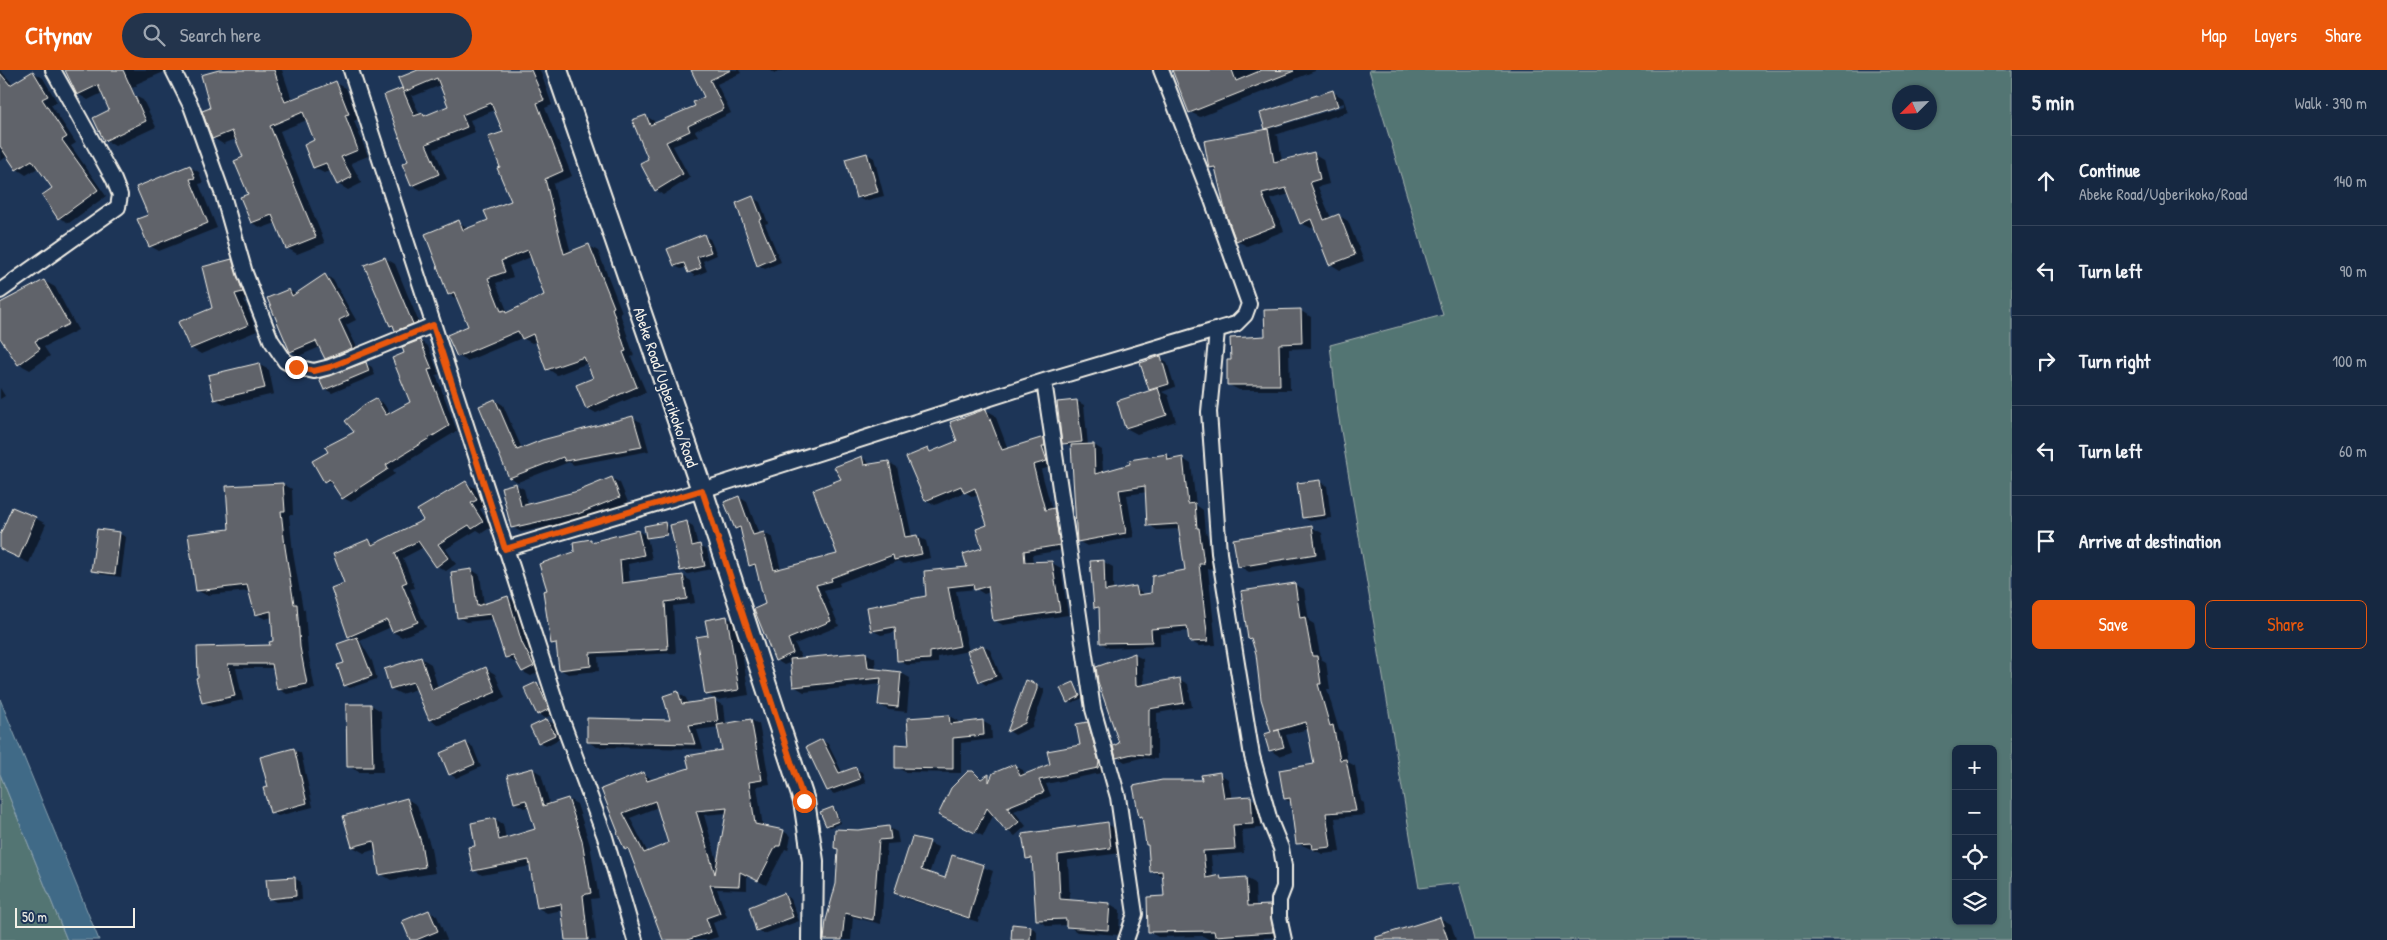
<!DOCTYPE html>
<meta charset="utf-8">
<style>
:root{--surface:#162841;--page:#23344c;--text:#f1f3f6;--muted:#9ea6b1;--line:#35445a;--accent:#ea580c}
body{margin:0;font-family:"Patrick Hand",sans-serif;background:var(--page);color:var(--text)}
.controls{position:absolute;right:15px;bottom:15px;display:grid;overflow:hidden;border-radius:8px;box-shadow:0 1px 4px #0004}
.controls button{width:45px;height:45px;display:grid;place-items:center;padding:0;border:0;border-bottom:1px solid var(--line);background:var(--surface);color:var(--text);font:25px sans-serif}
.compass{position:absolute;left:1892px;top:15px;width:45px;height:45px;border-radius:50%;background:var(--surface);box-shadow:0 1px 4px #0004;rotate:246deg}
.scale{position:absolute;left:15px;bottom:12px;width:120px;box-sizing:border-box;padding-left:5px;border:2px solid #f4f1e8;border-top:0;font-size:14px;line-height:18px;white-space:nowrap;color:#f4f1e8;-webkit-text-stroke:4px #1d3557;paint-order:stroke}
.stop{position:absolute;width:15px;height:15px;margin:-11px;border:4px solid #ea580c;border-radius:50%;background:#fff}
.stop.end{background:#ea580c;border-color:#fff;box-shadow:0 1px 5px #0008}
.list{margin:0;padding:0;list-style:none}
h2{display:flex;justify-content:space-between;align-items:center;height:65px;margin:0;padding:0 20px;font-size:21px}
h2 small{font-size:16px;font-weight:400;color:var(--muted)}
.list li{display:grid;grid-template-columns:32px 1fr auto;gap:15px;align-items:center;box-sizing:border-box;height:90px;padding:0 20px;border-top:1px solid var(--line)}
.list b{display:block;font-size:19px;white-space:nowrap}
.list p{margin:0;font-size:16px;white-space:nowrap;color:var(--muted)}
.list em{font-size:16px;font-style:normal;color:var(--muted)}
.actions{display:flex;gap:10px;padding:15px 20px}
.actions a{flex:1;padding:11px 0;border:1px solid var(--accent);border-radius:8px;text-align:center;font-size:18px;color:var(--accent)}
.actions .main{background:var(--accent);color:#fff}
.icon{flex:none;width:28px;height:28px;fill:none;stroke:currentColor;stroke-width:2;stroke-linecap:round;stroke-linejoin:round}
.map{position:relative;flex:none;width:2012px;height:870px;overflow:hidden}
header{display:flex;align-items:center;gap:30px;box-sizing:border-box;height:70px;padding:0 25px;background:var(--accent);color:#fff}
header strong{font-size:24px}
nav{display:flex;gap:28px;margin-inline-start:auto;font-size:18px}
.search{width:350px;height:45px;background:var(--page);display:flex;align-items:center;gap:12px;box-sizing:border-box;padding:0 18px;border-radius:28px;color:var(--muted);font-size:19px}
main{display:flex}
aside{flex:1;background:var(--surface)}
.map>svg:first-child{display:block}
.green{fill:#537473;stroke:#a4b2ae;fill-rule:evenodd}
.water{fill:#406a87;stroke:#88a0ae}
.shadow{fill:#0007;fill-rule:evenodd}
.building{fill:#61646b;stroke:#f4f1e8;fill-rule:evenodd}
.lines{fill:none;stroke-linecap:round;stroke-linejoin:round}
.street-casing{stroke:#f4f1e8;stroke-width:18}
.secondary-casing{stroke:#f4f1e8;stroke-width:24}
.street{stroke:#1d3557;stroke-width:14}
.secondary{stroke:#1d3557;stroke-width:20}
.route{stroke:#ea580c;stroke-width:6}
.labels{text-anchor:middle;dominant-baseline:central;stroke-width:4.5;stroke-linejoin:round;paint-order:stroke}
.street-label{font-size:16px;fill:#f4f1e8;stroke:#1d3557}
</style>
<header>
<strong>Citynav</strong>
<div class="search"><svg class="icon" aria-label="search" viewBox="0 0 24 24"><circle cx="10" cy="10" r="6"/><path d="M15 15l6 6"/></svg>Search here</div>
<nav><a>Map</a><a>Layers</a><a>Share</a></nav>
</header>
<main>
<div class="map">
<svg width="2012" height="870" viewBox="0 0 2012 870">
<rect width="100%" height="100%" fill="#1d3557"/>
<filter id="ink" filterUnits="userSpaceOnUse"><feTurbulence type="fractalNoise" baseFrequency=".02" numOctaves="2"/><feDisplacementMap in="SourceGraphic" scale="10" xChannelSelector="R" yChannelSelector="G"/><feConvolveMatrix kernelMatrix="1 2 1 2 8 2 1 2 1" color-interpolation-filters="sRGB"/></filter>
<g filter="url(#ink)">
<path class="green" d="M1369 0H2012V870H1474L1459 813 1419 818 1338 343 1330 275 1443 245ZM1900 22H1930V52H1900ZM1956 679H1993V851H1956Z
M0 704 67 870H0Z"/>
<path class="water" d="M0 629 99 870H67L0 704Z"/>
<path class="shadow" d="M0 0 13 14 33 2 43 8 57 32 51 35 76 73 71 76 106 126 69 153 59 148 54 118 38 98 26 105 17 99 8 86 0 91Z
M66 0H163L164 2 136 14 137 16 132 18 135 26 143 30 156 57 115 76 105 70 111 40 102 23 88 30 78 24Z
M223 0H282L292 30 336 13 346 18 358 49 354 51 368 86 351 93 362 113 348 120 338 114 331 101 324 103 314 98 305 75 315 71 307 50 280 61 325 173 297 184 287 178 276 153 262 158 252 153 244 88 236 69 223 74 213 68 212 39Z
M422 0H540L552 35 545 38 572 106 553 114 571 183 589 176 598 181 622 242 620 243 634 286 631 287 646 322 596 343 587 338 595 309 588 293 557 305 548 299 537 271 532 273 522 268 467 291 458 286 470 256 458 230 449 224 459 152 468 159 489 151 512 131 502 97 505 62 495 40 470 50 475 62 434 79 447 109 421 120 412 115 402 19 405 21ZM441 15 450 37 427 46 423 44 420 45 411 25 414 26ZM531 187 545 226 508 243 496 213 513 207 509 196Z
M693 0H739L741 3 717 14 731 43 695 61 698 66 673 76 690 108 663 125 656 120 649 90 646 46 654 51 655 54 696 37 705 28Z
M769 0H783L775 3Z
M1174 0H1315V1L1200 47 1190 42Z
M1333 22 1343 28 1348 42 1275 65 1278 66 1282 91 1313 83 1323 89 1329 114 1318 117 1331 148 1338 145 1348 151 1364 191 1340 200 1330 194 1315 157 1311 158 1301 153 1290 124 1271 129 1284 161 1247 176 1237 171 1217 101 1210 97 1206 72 1269 61 1266 59ZM1344 33V36L1272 58V56Z
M867 84 874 88 884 126 864 131 857 127Z
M190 97 199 102 203 113 199 114 217 158 159 181 150 176 149 146Z
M753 128 760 132 768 153 765 154 781 192 765 199 758 195 749 174 752 173Z
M704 166 710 169 717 185 703 191 707 201 695 206 689 202 687 197 681 199 675 196Z
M385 188 395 194 422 260 407 266 391 256Z
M232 190 242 196 253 227 244 230 257 261 201 284 191 278 214 239Z
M325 205 333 210 356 250 346 255 360 283 334 293 326 288 320 277 299 286 291 281 289 220 297 225Z
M44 211 55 217 78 260 44 277 50 286 30 300 19 294 0 266V235Z
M1301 241 1311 247V278L1289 279 1290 320H1239L1229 315 1233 292Z
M420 271 428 276 439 304 436 305 457 361 393 400 395 404 351 432 343 428 335 415 325 411 329 383 356 362 376 329 384 334 390 344 412 333 406 284Z
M1161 288 1167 292 1175 317 1162 322 1168 325 1176 351 1137 364 1126 358 1152 321 1150 320Z
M365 293 372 297 375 305 332 323 325 319Z
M258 294 269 300 274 324 226 335 215 329Z
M0 318 5 326 0 329Z
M495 330 503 335 522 379 633 348 641 352 649 381 574 395 569 392 518 412 510 408 481 336Z
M1077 331 1084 335 1088 375H1094L1102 380 1103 403 1166 385 1175 390 1183 389 1191 394 1196 435 1203 440 1205 463 1207 464 1212 498 1208 499 1216 575 1199 576 1190 571 1189 561 1160 564V576L1109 578 1101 573 1100 540 1095 537 1104 492 1113 497V521L1136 518 1145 525 1152 524 1186 501 1180 459 1157 460 1149 455 1147 422 1127 425 1134 467 1087 476 1078 471 1073 377 1063 373Z
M986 340 995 345 1008 379 1043 369 1052 374 1055 395 1041 400 1052 440 1063 445 1068 479 1032 485 1033 493H1052L1061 498 1068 545 1003 555 994 550 990 522 984 524 976 519 956 521 969 582 983 576 990 580 1002 609 986 615 980 611 968 581 938 587V593L907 595 898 590 896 562 881 565 872 560 928 527 969 498 984 479 988 456 978 425 973 427 965 422 935 435 926 430 928 380 933 382 958 372Z
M862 387 871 395 888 392 897 397 912 467 917 466 926 471 930 488 904 494 898 491 839 513 840 516 824 520 839 556 795 574 802 589 865 583 875 588 876 600 901 603 910 608 907 642 889 640 880 635 882 614 804 622 794 616 792 592 784 595 776 590 767 535 758 499 751 495 742 462 736 458 739 427 747 432 759 464 764 463 773 468 781 500 839 485 843 410 836 397Z
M612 408 620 413 628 432 588 449 521 462 512 457 515 414 524 419 528 435 578 423Z
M1320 412 1327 416 1331 448 1310 451 1303 447Z
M466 413 475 418 485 436 480 439 491 457 482 463 477 460 446 479 456 494 446 501 437 496 424 477 403 488 415 518 410 519 426 557 402 567 393 562 391 557 360 571 372 591 377 609 350 618 345 615 346 594 355 569 349 566 346 513 369 470 376 474 425 450Z
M283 414 292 419 293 445H289L293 483 303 539 305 540 308 582 315 619 287 624 278 619 274 598H236L243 630 212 637 203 632 198 578 271 576 274 572 272 547 265 549 256 544 250 521 206 525 197 520 230 460Z
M35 448 46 454 29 493 0 479V468Z
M686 452 693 456 698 476 707 480 711 499 688 504 681 500Z
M665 454 668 455 669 463 647 467 652 489 628 494 630 513 683 506 691 511 695 533 673 536 676 583 598 587 599 601 568 604 560 599 557 576 553 573 549 521 576 483 591 471 594 472 638 461 647 466Z
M1311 457 1322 463 1326 489 1249 502 1239 496Z
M120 464 126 467 121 507 100 504 93 500Z
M472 500 480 505 484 535 508 527 516 532 530 579 541 601 531 606 523 602 517 591 514 592 506 587 494 549 466 552 458 547Z
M1294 514 1304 519 1309 551 1314 554 1321 589 1326 592 1330 619H1327L1339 660 1342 662 1348 692 1355 696 1361 731 1364 733 1365 745 1335 748 1340 782 1323 784 1297 773 1292 733 1285 729 1315 695 1308 659 1286 665 1292 682 1279 686 1270 680 1272 663 1257 584 1253 570 1249 568Z
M726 547 737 553 749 625 717 630 706 624 709 566Z
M1135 585 1143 589 1144 616 1180 610 1188 614 1192 637 1157 643V689L1141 688 1125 692 1117 687 1120 674 1097 598Z
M421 588 431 594 438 618 485 598 495 604 505 628 439 655 430 650 417 619 401 624 391 619 385 600Z
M1027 611 1044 619V623L1032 657 1015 665 1009 661Z
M537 613 543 617 555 643 545 648 538 644Z
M1073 613 1083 628 1071 633 1068 632Z
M678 623 686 628 688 634 715 631 724 636 726 655 751 650 759 654 770 714 757 716 763 757 783 761 791 766 788 780 785 779 766 815 747 805V820L717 819 727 847 713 853 718 867 708 870H664L630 781 626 779 603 720 644 704 653 710 690 699 723 681 719 657 697 660 703 679 597 677 588 672 672 651ZM658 737 669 774 648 783 630 748ZM727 743 718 794 704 745Z
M371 635 381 641 383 702H359L348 696Z
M949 646 958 651V654L982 651 991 656 992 669 961 673V703L905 702 897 697 910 676Z
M547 650 554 654 561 668 546 676 539 672Z
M1087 654 1095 658 1106 702 1046 714 1051 726 1014 741 1026 756 1015 766 1008 761 994 744 983 766 947 749 973 702 983 709 989 706 992 708 1015 696 1023 700 1025 706 1051 695 1081 676Z
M822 670 828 674 843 704 856 699 862 702 866 713 834 724 828 720Z
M466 673 473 677 481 697 456 708 450 704Z
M294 680 301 683 313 737 278 746 271 742 269 718Z
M533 699 541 704 550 735 568 729 577 734 590 775 599 828 591 829 596 870H566L563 840 547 843 538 838 531 796 482 805 474 800 477 777 495 749 503 754 506 769 537 760 529 736 524 738 515 733Z
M1220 704 1228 709 1232 729 1251 728 1260 733 1261 758 1242 760 1244 783 1211 786 1213 808H1246L1255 813 1256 837 1270 836 1279 841 1282 867 1210 870 1203 866 1158 867 1149 862 1166 828 1163 806 1151 801 1149 775 1144 748 1140 746Z
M407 729 417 735 431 778 435 803 391 810 381 804 376 779 364 783 353 777Z
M833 738 836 740 841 753 830 757 827 755Z
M1107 754 1118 760 1121 783 1068 790 1070 831 1110 834 1120 840 1119 865 1077 862 1067 855 1048 856 1037 850 1034 792 1027 788Z
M889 758 897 762 899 773 887 774 881 854 853 847 851 870H826L837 814 839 780 836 778 858 762Z
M929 773 938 777 929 804 946 810 953 786 993 801 978 852 904 828 895 823Z
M294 808 301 812 302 830 276 832 269 828Z
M784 825 791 829 799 851 764 864 757 860 749 838Z
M429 841 437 846 447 870H411Z
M1440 848 1451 854 1456 870H1376Z
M1031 857 1037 861V870H1013Z"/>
<path class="building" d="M65 0H123L146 51 104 71 93 48 109 40 98 15 77 25Z
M219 0H274L285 32 336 11 349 44 345 45 358 80 341 87 352 107 337 115 326 93 313 98 304 75 314 70 303 42 270 56 316 167 286 179 272 145 251 153 240 127 248 124 234 91 243 87 232 61 212 69 202 41 210 38 201 5Z
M418 0H531L544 30 537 33 563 101 545 109 564 184 589 174 614 237 612 238 626 281 623 282 637 317 586 339 576 315 593 308 584 287 546 300 533 264 522 269 518 261 457 287 447 265 468 256 454 222 448 225 425 164 459 150 463 160 488 150 484 141 511 131 497 98 500 97 488 67 503 62 491 33 462 45 467 57 426 74 439 104 411 116 402 94 408 91 384 25 402 18 414 46 423 43 424 46 448 36 437 8 404 22 398 8ZM528 180 544 225 506 243 505 240 501 241 488 208 505 202 501 191Z
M691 0H731L710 10 724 39 688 56 690 61 666 72 683 104 655 121 640 93 648 89 632 50 646 45 650 55 695 36 693 32 704 27Z
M1172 0H1232L1236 11 1262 0 1294 1 1189 43Z
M33 1 48 26 42 29 67 67 62 70 98 120 58 149 42 125 52 118 32 90 16 100 0 76V3L10 15Z
M1333 20 1338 36 1265 59 1260 43Z
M1268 59 1274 92 1314 82 1320 109 1310 112 1324 150 1339 144 1355 185 1329 195 1311 149 1300 154 1286 118 1262 124 1275 156 1236 171 1226 144 1215 97 1209 98 1204 71Z
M867 83 878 122 856 128 845 89Z
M190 95 195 108 190 109 208 153 149 177 137 149 148 145 136 117Z
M753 126 762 149 759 150 775 188 757 196 736 133Z
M704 164 711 182 697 187 701 198 688 203 684 193 674 196 667 179Z
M385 187 413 254 395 261 393 255 390 256 364 195Z
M232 189 243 222 235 224 248 255 190 279 178 252 212 238 202 197Z
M325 204 349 245 339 250 352 278 325 289 316 271 290 282 267 228 289 219 292 226Z
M44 210 69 254 35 271 40 279 18 295 0 268V233Z
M1301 239 1302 273 1279 274 1280 315H1227V290H1231L1230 268 1265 266 1264 240Z
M420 270 432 299 428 300 449 356 386 395 388 399 342 429 329 409 324 412 312 391 328 382 325 377 354 362 345 351 365 334 376 328 386 345 410 332 392 288 404 283 402 277Z
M1161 286 1169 314 1149 320 1140 293Z
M366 292 369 301 324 320 319 309Z
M259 293 265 318 214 330 208 305Z
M1158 318 1167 345 1125 358 1117 331Z
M495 329 517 380 542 370 633 346 642 377 565 391 563 387 509 408 479 336Z
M1077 330 1082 372 1062 374 1057 332Z
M986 339 1002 380 1044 367 1045 376H1042L1047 391 1033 395 1045 440 1054 438 1060 475 1024 481 1025 492 1052 491 1060 541 993 551 988 516 974 520 973 514 948 517 960 576 930 582V589L897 591 895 557 871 561 867 537 926 526 924 501 967 497 963 484 982 478 976 459 987 455 975 418 964 423 961 416 925 431 906 387 928 378 930 382 957 371 950 352Z
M1094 374 1095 404 1130 394 1129 390 1167 384 1168 390 1183 387 1188 434 1195 433 1197 458H1199L1204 494H1199L1208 571 1189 572 1187 556 1151 559 1152 572 1100 573 1099 537 1094 538 1090 491 1104 490 1105 521 1136 516 1138 525 1151 523 1152 506 1185 500 1178 454 1147 456 1145 416 1119 420 1126 463 1077 472 1071 375Z
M862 386 864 395 889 391 905 467 917 465 922 484 894 490 893 485 831 508 832 511 816 515 831 551 788 569 793 583 775 591 754 539 765 534 755 494 749 496 740 457 735 459 724 432 739 426 753 465 764 462 774 500 837 484 813 420 841 409 834 397Z
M612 407 620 427 578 444V443L511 458 501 417 516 413 521 436 578 421Z
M1320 410 1325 445 1302 448 1297 413Z
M466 411 477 430 471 433 483 452 472 459 469 455 438 474 448 488 436 497 418 471 395 483 407 512 402 514 418 552 392 562 387 550 348 567 331 518 344 513 333 484 369 469 372 475 423 450 417 440Z
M283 413 285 441H281L285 477 294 534H297L300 577 307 614 277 620 272 594H228L235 626 202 633 196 608 198 607 197 577 270 575 269 572 273 571 271 541 255 545 247 515 196 521 188 464 229 459 226 416Z
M12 437 36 447 19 488 0 479V465Z
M687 451 692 476 700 474 705 496 680 501 670 455Z
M665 452 667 465 646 468 644 456Z
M1312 456 1316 484 1238 497 1233 469Z
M97 459 120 462 115 504 91 501Z
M638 460 644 485 620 490 622 513 683 505 687 529 665 532 668 579 590 583 591 596 559 600 556 573 551 574 543 521 547 520 539 494 574 482 573 472 591 469V472Z
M472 499 477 536 508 526 522 573 534 596 522 602 513 586 505 588 491 544 457 548 451 502Z
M1295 513 1300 548 1305 547 1312 586H1317L1321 614H1318L1330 656 1333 655 1340 690 1346 689 1356 741 1326 743 1331 777 1312 779 1311 773 1296 774 1290 728 1284 729 1279 700 1314 694 1306 652 1274 661 1279 660 1284 677 1269 681 1264 664 1271 662 1261 629 1256 584 1251 568 1248 569 1241 521Z
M727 546 739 620 705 625 696 567 708 565 705 550Z
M357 567 372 606 344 616 337 595 344 593 337 574Z
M983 575 996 606 979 612 967 581Z
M866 582 868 598 901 602 898 637 878 635 881 608 793 617 790 589Z
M1135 583 1136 616 1180 608 1184 633 1149 639V685L1132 684 1116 688 1113 676 1119 673 1098 612 1096 597Z
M421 587 432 620 486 597 496 622 429 650 413 612 390 619 384 599Z
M1026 610 1037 614V619L1025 653 1007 662Z
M537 612 549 639 537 645 524 618Z
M1074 612 1080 626 1067 633 1060 618Z
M678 621 682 634 715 629 718 651 689 655 695 674 587 672V648L670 650 663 626Z
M346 634H371L373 697H347Z
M949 645 950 654 983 650 984 665 953 668V699L895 698V674L909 675 907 648Z
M547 649 555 665 538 673 530 657Z
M751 649 762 710 749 712 755 754 784 760 780 776H776L758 811 740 802 739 816 710 815 720 843 706 848 711 862 687 870H663L628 778 625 780 617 763 618 762 601 719 644 702 647 711 689 698 686 686 722 680 717 655ZM655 731 668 773 644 783 623 743ZM727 738 715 804 696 741Z
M1088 652 1099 692 1098 698 1039 710 1044 722 1007 737 1019 752 1007 762 987 738 975 763 938 745 951 718 968 701H973L981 709 989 704V712L993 703 1015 694 1020 706 1050 694 1047 681 1080 675 1076 654Z
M822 669 839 703 856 697 860 709 827 721 806 677Z
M466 672 475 694 449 705 440 683Z
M294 678 307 733 270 743 263 718 268 717 260 687Z
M533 698 543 736 568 728 582 770 591 823 583 825 588 870H565L561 834 537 838 529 790 473 801 468 777 475 776 471 753 495 748 499 770 535 759 526 730 514 733 507 705Z
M1220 702 1224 728 1251 726 1253 754 1233 755 1235 779 1203 781 1206 808 1220 805 1221 809 1246 807 1248 836 1270 835 1273 862 1215 866 1214 861 1148 862 1147 827 1164 826 1162 801 1150 802 1148 775H1146L1142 746 1139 747 1133 716 1162 710H1202L1201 705Z
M407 728 421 772 425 797 379 805 374 771 352 777 343 746Z
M833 737 839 751 826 756 820 742Z
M1108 752 1111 778 1058 785 1060 829 1110 833 1108 860 1066 857V849L1036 850 1032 788 1026 789 1022 764Z
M889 756 891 769 879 770 873 850 845 843 842 870H824L826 850 836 814 838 779 834 778 835 759 858 760Z
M912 767 930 771 921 800 945 808 952 785 984 795 969 848 894 823Z
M295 807 296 826 268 829 266 809Z
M784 823 793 847 756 861 749 837Z
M429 840 438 861 416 870H410L402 851Z
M1440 847 1448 870H1376V867Z
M1012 854 1031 856 1030 870H1011Z"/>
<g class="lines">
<g class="street-casing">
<path id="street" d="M173 0 191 36 223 125 245 203 271 270 285 291 296 297 314 301 330 297 433 255
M351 0 561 648 605 767 635 870
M0 221 118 137 120 125 114 110 53 0
M1217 261 1209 342 1219 483 1252 686 1270 751 1281 778 1284 796V817L1279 830V847L1284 870
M1044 311 1093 639 1118 727 1129 803 1135 844 1126 870
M505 479 702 420 1044 311 1236 254 1245 245 1249 234 1212 130 1161 0"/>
</g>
<g class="secondary-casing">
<path id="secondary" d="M557 0 702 420 804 731 813 791 812 870"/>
</g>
<use href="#street" class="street"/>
<use href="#secondary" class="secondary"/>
</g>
</g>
<g class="lines" filter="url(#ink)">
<path class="route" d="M296 297 314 301 330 297 433 255 505 479 702 420 804 731"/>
</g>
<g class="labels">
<g class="street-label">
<text transform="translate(666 317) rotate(71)">Abeke Road/Ugberikoko/Road</text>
</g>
</g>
</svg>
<div class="controls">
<button>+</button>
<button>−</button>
<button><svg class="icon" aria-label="locate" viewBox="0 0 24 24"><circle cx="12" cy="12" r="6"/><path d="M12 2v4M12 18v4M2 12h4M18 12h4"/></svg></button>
<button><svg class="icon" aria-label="layers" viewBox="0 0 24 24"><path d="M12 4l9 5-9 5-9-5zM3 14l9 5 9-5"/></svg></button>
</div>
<svg class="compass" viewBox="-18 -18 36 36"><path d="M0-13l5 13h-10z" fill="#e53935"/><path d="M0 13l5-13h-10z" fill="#9ea6b1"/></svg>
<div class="scale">50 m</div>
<div class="stop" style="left:804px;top:731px"></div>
<div class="stop end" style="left:296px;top:297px"></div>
</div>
<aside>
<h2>5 min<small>Walk · 390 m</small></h2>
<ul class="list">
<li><svg class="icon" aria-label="ahead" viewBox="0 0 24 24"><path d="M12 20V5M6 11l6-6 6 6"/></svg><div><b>Continue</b><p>Abeke Road/Ugberikoko/Road</p></div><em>140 m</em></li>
<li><svg class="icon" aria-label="left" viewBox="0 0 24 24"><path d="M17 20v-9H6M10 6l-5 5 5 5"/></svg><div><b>Turn left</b></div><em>90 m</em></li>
<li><svg class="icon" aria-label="right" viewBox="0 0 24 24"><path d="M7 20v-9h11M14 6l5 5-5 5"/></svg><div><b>Turn right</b></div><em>100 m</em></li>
<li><svg class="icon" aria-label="left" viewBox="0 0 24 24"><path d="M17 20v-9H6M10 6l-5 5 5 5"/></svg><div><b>Turn left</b></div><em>60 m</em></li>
<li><svg class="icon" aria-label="arrive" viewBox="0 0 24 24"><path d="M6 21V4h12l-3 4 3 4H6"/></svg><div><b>Arrive at destination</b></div></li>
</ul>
<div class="actions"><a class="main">Save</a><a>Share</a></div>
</aside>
</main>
